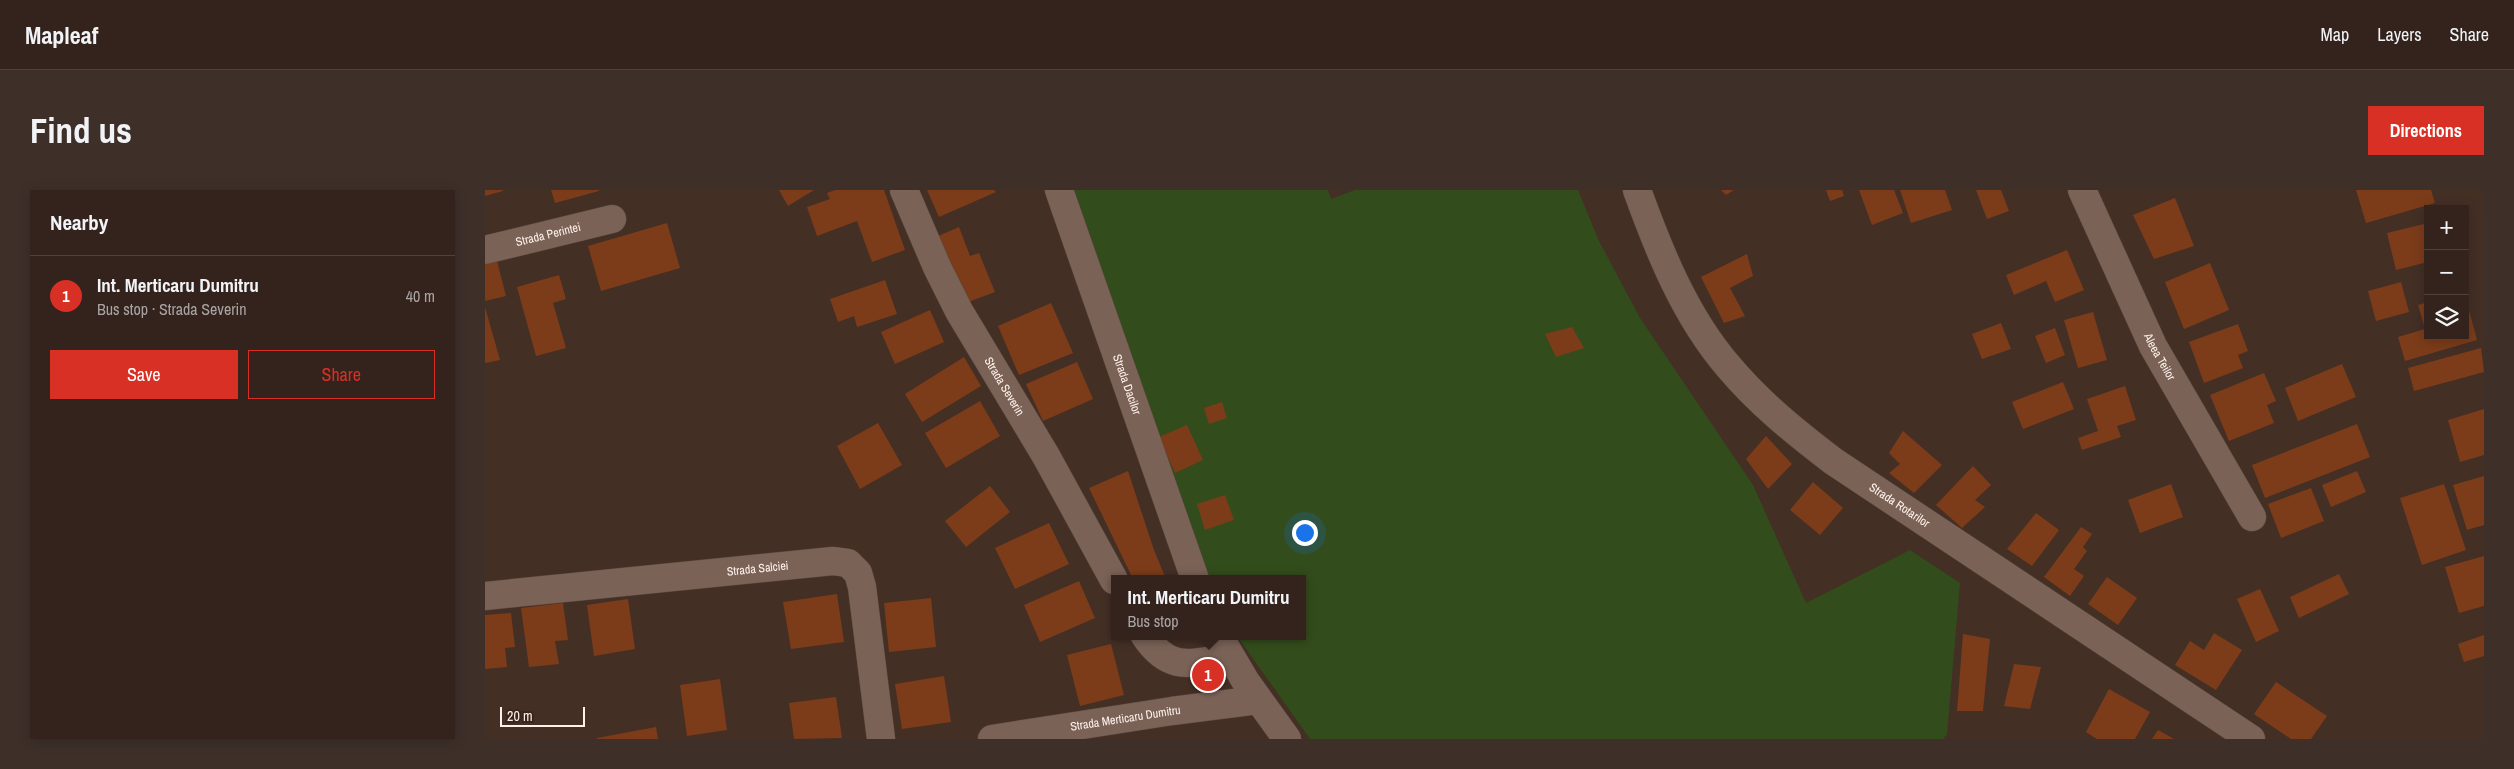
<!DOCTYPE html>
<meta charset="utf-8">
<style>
:root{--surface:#33231c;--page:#3e2f29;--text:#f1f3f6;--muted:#a9a4a3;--line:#4e403b;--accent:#d93025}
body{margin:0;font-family:"Archivo Narrow",sans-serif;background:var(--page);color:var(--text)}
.controls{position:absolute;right:15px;top:15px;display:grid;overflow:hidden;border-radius:0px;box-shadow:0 2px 12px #0003}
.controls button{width:45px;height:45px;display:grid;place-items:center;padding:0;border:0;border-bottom:1px solid var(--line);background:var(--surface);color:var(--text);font:25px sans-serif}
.scale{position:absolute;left:15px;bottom:12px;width:85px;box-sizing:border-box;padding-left:5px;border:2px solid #fff1ea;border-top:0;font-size:14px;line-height:18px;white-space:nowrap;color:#fff1ea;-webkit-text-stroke:4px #3a251c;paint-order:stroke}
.you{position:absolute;left:819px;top:342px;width:18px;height:18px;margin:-12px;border:4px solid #fff;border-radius:50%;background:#1a73e8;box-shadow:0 0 0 8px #1a73e833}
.badge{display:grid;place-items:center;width:32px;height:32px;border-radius:50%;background:var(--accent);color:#fff;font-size:16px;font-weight:700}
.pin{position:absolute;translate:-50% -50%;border:2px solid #fff;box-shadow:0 1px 5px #0006}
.popup{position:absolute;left:626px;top:385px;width:195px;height:65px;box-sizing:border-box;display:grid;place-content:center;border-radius:0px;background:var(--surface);filter:drop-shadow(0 1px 4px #0005);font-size:16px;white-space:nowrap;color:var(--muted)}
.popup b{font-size:19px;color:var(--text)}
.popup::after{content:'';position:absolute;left:50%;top:100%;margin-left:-10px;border:10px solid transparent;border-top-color:var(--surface)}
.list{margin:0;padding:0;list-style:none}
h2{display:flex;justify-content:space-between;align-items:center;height:65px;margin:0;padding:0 20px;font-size:21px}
h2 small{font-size:16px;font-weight:400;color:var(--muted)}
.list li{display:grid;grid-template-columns:32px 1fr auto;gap:15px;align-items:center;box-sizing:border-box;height:80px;padding:0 20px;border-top:1px solid var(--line)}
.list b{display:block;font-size:19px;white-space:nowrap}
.list p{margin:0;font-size:16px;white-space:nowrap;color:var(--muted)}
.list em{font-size:16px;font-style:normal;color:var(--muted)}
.actions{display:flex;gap:10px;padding:15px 20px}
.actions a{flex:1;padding:11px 0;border:1px solid var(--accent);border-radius:0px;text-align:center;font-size:18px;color:var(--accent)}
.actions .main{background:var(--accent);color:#fff}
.icon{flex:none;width:28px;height:28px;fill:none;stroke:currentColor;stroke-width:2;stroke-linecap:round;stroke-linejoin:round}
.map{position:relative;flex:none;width:1999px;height:549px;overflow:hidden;border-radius:0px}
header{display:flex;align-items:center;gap:30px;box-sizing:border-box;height:70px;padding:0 25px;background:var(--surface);border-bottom:1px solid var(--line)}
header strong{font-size:24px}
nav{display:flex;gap:28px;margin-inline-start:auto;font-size:18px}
.intro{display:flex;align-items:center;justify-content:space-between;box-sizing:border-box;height:120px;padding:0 30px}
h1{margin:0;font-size:35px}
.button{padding:12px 22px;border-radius:0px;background:var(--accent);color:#fff;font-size:18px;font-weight:700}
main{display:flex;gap:30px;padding:0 30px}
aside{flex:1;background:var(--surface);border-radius:0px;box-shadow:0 2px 12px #0003}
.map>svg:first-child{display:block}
.green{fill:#334c1c}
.building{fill:#7c3c1a}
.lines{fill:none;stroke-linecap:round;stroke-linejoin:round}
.minor-casing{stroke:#5d4b43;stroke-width:29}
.minor{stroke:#7a6257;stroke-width:28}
.labels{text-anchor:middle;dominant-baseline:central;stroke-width:4.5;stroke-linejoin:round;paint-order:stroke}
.street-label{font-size:12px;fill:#fff1ea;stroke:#3a251c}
</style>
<header>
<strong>Mapleaf</strong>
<nav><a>Map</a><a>Layers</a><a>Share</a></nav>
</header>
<div class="intro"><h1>Find us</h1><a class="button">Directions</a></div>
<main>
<aside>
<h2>Nearby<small></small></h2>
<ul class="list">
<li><span class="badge">1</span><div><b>Int. Merticaru Dumitru</b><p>Bus stop · Strada Severin</p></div><em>40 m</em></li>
</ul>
<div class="actions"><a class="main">Save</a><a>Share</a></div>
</aside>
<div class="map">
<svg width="1999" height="549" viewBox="0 0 1999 549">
<rect width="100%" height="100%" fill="#442f25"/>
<path class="green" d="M589 0H843L846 9 870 0H1093L1114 51 1155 128 1268 295 1321 413 1425 360 1475 393 1462 544 1458 549H825L752 446H817V389H725Z"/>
<path class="building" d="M0 0H18V1L0 6Z
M66 0H114V1L70 13Z
M294 0H329L303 16Z
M350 0H399L420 60 387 72 372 31 332 46 322 17 345 9 342 3Z
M442 0H509L511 2 454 27Z
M1236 0H1249L1241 5Z
M1341 0H1357L1359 6 1345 11Z
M1374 0H1409L1418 23 1387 35Z
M1415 0H1460L1467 20 1426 33Z
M1491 0H1516L1524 21 1502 29Z
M1871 0H1946L1950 13 1881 33Z
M1690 8 1709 56 1669 69 1648 25Z
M182 33 195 78 116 101 103 56Z
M1943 33V72L1911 80 1902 43Z
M474 37 485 66 494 63 510 102 478 114 451 47Z
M1582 60 1599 100 1570 112 1561 91 1529 105 1521 85Z
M1262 64 1268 86 1245 98 1260 126 1239 133 1216 87Z
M12 71 21 106 0 111V74Z
M1725 73 1744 120 1699 139 1680 92Z
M74 85 81 109 68 113 81 158 51 166 32 97Z
M400 90 412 124 372 137 369 126 353 132 345 109Z
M1916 92 1924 122 1891 131 1883 101Z
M1981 109 1992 150 1920 171 1913 147 1940 139 1933 115 1943 112V146H1980Z
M566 113 588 163 534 185 513 136Z
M0 117 15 170 0 173Z
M445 120 459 152 410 174 396 142Z
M1608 122 1622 170 1593 178 1579 130Z
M1516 133 1526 159 1497 169 1487 144Z
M1753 134 1763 161 1753 165 1758 178 1719 193 1704 152Z
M1087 137 1099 158 1071 167 1060 144Z
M1570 138 1580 165 1561 173 1550 146Z
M1996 158 1999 182 1929 201 1923 178Z
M479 167 496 196 437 232 420 204Z
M592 172 608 209 558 231 541 194Z
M1857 174 1871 207 1813 231 1800 198Z
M1779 183 1791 211 1782 215 1789 233 1744 251 1725 205Z
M1578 192 1589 219 1538 239 1527 212Z
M1640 196 1651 230 1632 236 1636 247 1597 260 1593 248 1613 241 1602 209Z
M495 211 515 246 461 278 440 243Z
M737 212 742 228 724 234 719 218Z
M1999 219V265L1975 272 1963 230Z
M393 233 417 275 375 299 352 256Z
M1872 234 1885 267 1780 308 1767 275Z
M702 235 718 270 690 283 674 247Z
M1418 241 1457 275 1429 303 1404 283 1415 274 1404 263Z
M1281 246 1307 274 1283 299 1261 269Z
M1488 276 1506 295 1490 310 1500 317 1477 338 1451 315Z
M643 281 669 360 681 389H648L604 298Z
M1872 281 1881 302 1846 317 1837 295Z
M1999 286V335L1982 340 1968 295Z
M1328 292 1358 318 1335 345 1305 320Z
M1686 294 1698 327 1655 343 1643 310Z
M1959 294 1981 360 1937 375 1915 308Z
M505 296 525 322 481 357 460 331Z
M1826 298 1839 331 1796 348 1783 314Z
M740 305 749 330 720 340 712 314Z
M1551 323 1574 340 1547 376 1522 359Z
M564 333 584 374 530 399 510 358Z
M1596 337 1607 344 1598 357 1602 361 1589 379 1599 386 1585 406 1559 387Z
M1999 366V416L1974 423 1960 377Z
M1854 384 1864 404 1814 428 1805 407Z
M1622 387 1652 408 1633 435 1603 414Z
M594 391 610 428 555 452 539 415Z
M1775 399 1794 441 1771 452 1752 409Z
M352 404 359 452 306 459 298 412Z
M446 408 451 457 404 462 399 413Z
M143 409 150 459 109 466 102 415Z
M78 413 83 450 70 451 74 474 44 477 36 418Z
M26 423 30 457 20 458 22 477 0 479V425Z
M1729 443 1757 460 1731 500 1690 475 1705 451 1719 460Z
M1478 444 1505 449 1498 521H1472Z
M1999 445V466L1979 472 1973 454Z
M626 454 639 505 595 516 582 465Z
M1529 474 1556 477 1545 519 1519 516Z
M459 486 466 532 417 539 410 494Z
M235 489 242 540 202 546 195 495Z
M1791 492 1842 526 1826 549H1806L1769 524Z
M1624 499 1665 522 1650 549H1612L1601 542Z
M351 507 357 548 309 549 304 513Z
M171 537 173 549H112V548Z
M1673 540 1689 549H1667Z"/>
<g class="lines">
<g class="minor-casing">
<g id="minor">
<path id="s1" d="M419 0 452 77 474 121 561 266 629 390"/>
<path id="s2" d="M574 0 710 389"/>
<path id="s3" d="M1152 0C1174 61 1200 126 1243 176 1274 213 1310 242 1348 271L1766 549"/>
<path id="s4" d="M1597 0 1668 156 1767 327"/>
<path id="s5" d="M0 60 127 29"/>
<path id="s6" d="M0 406 348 371 363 373 373 383 377 397 396 549"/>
<path d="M660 446C685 483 706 473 745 467"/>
<path d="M734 446 761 492 802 549"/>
<path id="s7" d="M507 549 687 521 773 510"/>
</g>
</g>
<use href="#minor" class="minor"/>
</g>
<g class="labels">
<g class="street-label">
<text stroke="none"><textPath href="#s5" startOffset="65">Strada Perintei</textPath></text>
<text stroke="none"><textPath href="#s4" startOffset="184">Aleea Teilor</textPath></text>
<text stroke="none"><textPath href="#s2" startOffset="206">Strada Dacilor</textPath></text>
<text stroke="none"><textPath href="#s1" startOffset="221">Strada Severin</textPath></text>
<text stroke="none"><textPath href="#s3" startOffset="421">Strada Rotarilor</textPath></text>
<text stroke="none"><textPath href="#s6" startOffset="274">Strada Salciei</textPath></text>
<text stroke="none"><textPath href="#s7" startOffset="135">Strada Merticaru Dumitru</textPath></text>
</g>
</g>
</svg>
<div class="controls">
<button>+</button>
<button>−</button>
<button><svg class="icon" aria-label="layers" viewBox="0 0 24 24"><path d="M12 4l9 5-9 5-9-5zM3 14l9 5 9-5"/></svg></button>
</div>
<div class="scale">20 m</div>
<div class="you"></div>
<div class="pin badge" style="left:723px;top:485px">1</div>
<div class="popup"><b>Int. Merticaru Dumitru</b>Bus stop</div>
</div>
</main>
